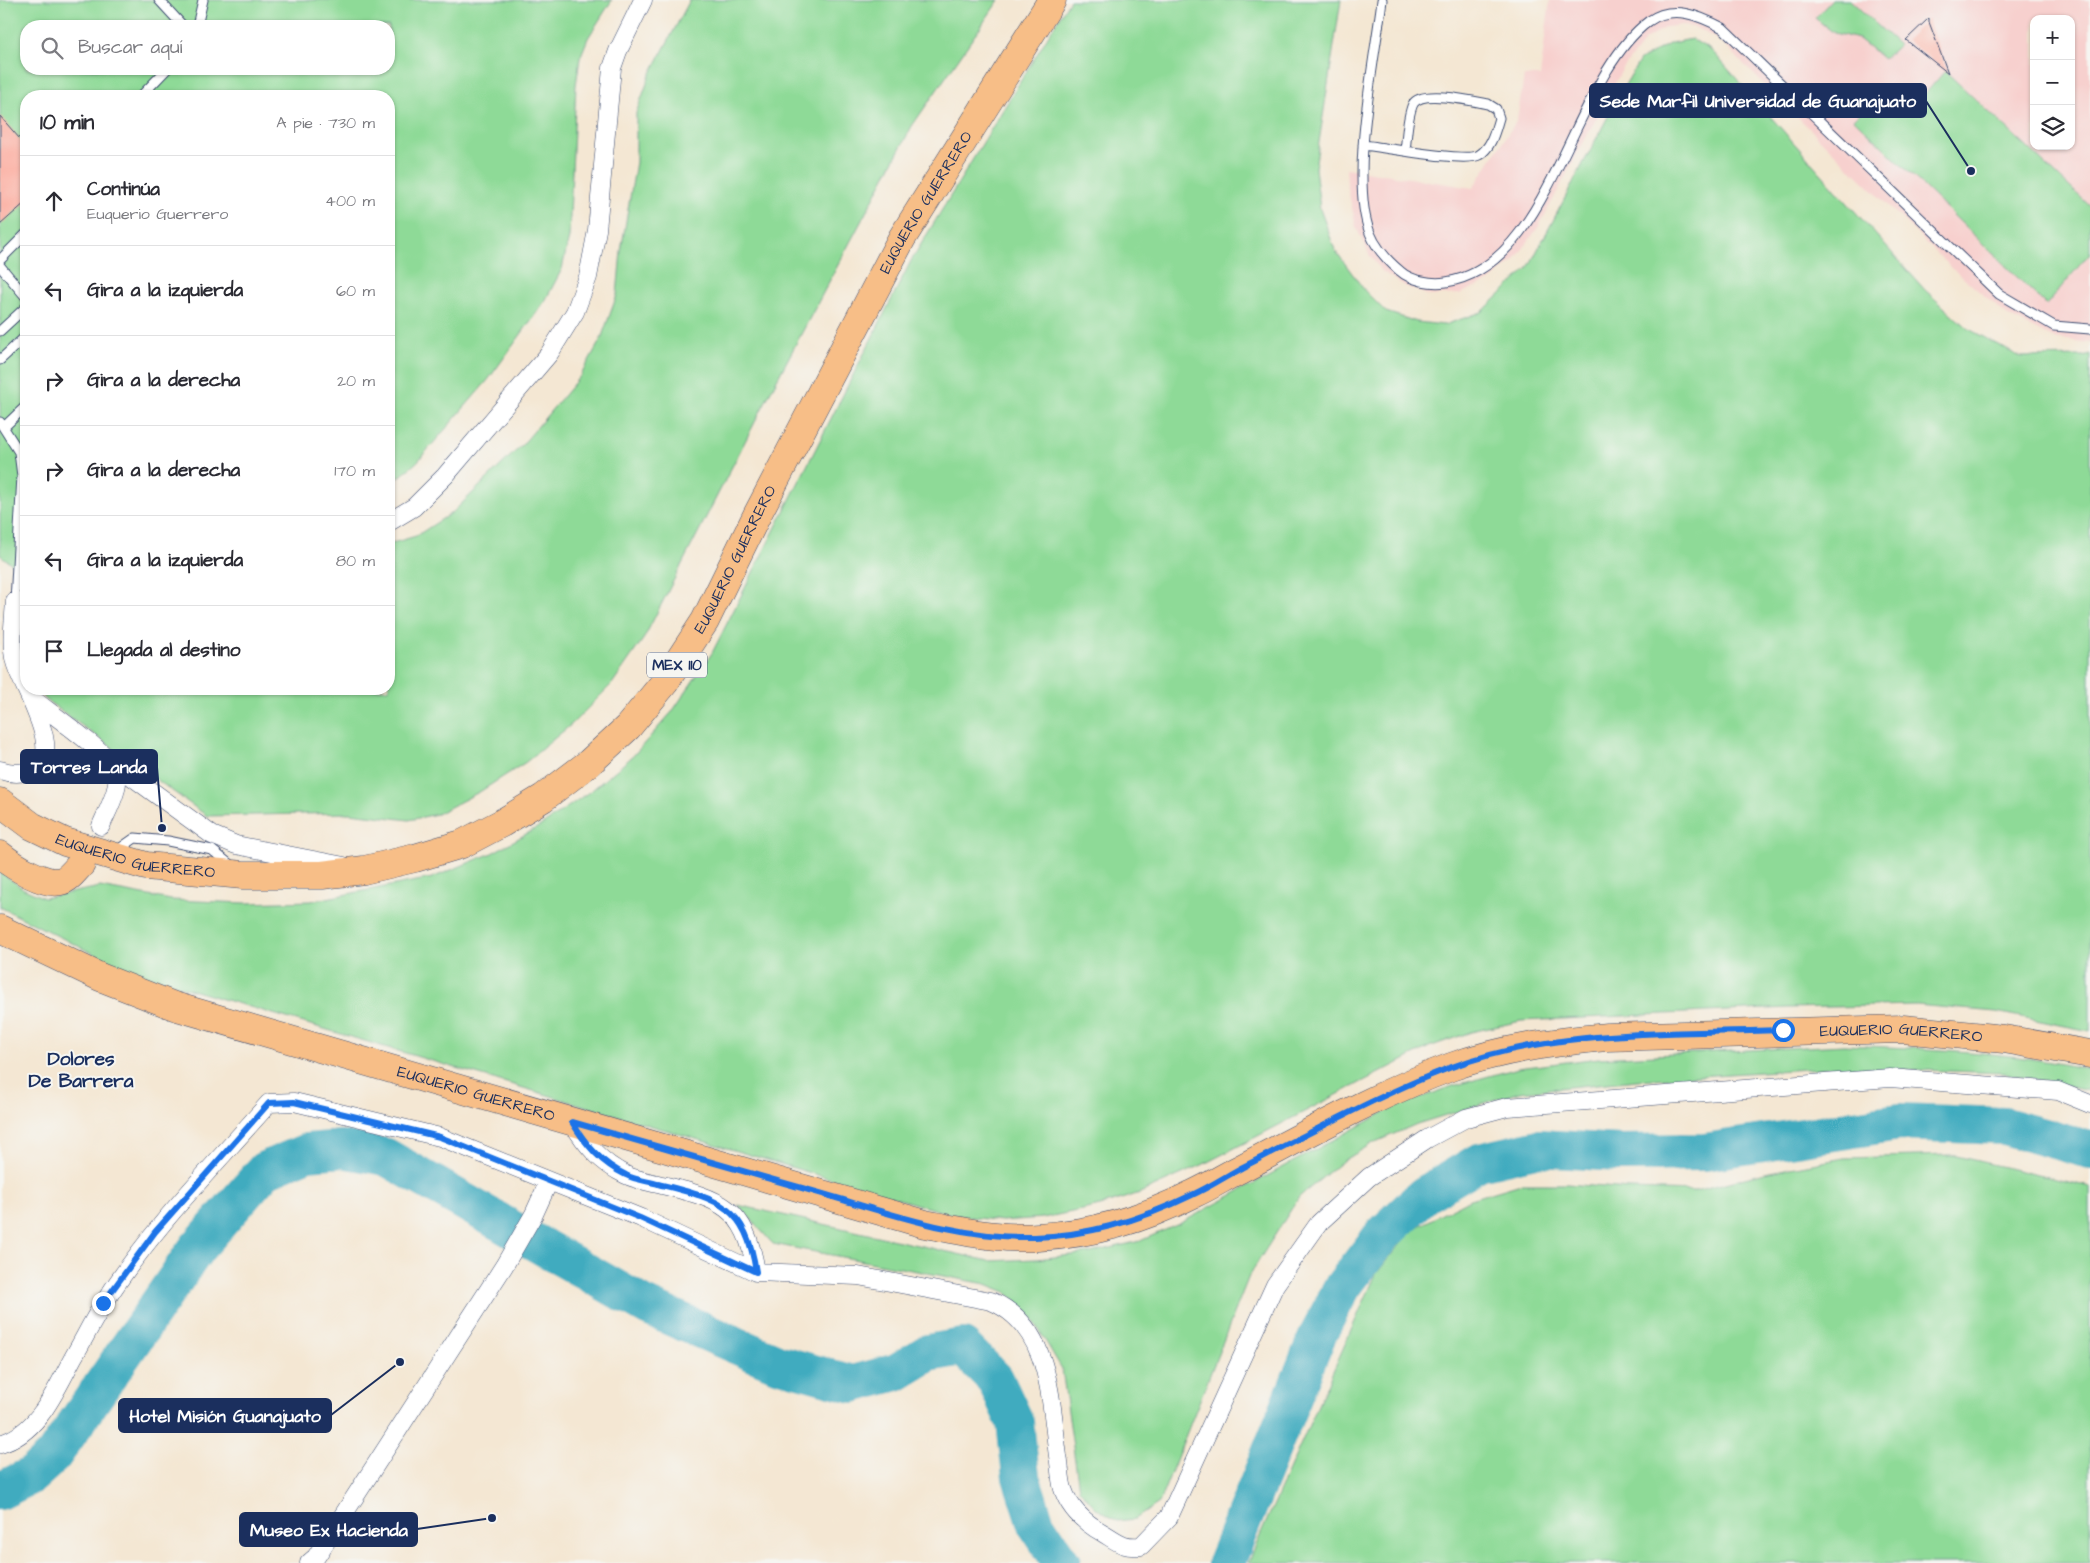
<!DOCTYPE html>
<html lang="es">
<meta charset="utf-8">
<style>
:root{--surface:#fff;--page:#f7f7f7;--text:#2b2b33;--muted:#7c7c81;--line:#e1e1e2}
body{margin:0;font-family:"Architects Daughter",sans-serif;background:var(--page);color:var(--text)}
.controls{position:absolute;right:15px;top:15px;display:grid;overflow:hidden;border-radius:10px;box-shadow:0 1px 4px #0004}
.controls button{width:45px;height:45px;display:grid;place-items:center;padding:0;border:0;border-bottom:1px solid var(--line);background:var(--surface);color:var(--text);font:25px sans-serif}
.stop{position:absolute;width:15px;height:15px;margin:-11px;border:4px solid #1a73e8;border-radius:50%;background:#fff}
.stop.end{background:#1a73e8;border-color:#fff;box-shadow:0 1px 5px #0008}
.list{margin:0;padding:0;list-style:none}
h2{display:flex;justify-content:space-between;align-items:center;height:65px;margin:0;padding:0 20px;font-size:21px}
h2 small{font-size:16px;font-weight:400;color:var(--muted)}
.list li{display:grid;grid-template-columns:32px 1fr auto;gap:15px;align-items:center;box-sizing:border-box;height:90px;padding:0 20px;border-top:1px solid var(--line)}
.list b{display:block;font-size:19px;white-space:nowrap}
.list p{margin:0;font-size:16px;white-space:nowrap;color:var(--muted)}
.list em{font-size:16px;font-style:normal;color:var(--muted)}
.icon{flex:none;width:28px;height:28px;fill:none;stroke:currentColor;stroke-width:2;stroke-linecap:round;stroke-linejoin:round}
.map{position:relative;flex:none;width:2090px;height:1563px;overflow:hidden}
.search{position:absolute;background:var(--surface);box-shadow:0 1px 4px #0004;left:20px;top:20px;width:375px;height:55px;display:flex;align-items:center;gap:12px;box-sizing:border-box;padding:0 18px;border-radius:20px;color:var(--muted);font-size:19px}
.panel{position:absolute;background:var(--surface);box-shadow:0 1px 4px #0004;left:20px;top:90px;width:375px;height:605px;border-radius:20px}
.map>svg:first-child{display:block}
.built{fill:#f7d0ce;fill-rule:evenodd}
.green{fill:#8eda97;stroke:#54847a;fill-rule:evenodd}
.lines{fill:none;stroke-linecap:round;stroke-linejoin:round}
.river{stroke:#40abbf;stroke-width:38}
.building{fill:#fda394}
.lane-casing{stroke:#3c4b70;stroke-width:11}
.street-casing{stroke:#3c4b70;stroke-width:19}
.primary-casing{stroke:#3c4b70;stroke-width:29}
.lane{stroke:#fff;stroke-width:9}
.street{stroke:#fff;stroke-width:18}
.primary{stroke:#f7be87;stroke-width:28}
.route{stroke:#1a73e8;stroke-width:6}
.labels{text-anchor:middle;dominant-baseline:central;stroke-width:4;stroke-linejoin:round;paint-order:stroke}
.shield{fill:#f6f6f2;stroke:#5d6b8a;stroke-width:1}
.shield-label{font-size:15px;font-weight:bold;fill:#1b2f5e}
.street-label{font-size:16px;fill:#1b2f5e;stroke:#f6f6f2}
.quarter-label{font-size:19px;font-weight:bold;fill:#1b2f5e;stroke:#f6f6f2}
.leader{fill:none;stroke:#1b2f5e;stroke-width:2}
.callout-dot{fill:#1b2f5e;stroke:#f6f6f2;stroke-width:2}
.callout{fill:#1b2f5e;stroke:#1b2f5e;stroke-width:2}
.callout-label{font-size:18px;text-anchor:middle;font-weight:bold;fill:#fff}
</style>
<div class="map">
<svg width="2090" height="1563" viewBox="0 0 2090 1563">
<rect width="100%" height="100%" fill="#f6f6f2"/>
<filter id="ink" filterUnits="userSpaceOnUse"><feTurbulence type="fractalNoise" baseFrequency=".02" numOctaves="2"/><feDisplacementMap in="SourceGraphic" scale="10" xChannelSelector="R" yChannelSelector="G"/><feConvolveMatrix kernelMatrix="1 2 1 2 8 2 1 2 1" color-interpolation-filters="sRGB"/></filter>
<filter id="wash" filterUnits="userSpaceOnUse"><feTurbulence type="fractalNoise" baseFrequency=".0096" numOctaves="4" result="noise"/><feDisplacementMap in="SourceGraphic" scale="20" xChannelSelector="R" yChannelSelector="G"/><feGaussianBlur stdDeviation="1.12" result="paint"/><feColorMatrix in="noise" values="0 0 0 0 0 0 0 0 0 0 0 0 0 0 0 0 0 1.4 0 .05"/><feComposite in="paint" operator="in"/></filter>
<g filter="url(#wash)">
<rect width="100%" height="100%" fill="#f4e7d3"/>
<path class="built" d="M1550 0H2090V343L2053 338 2008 316 1954 270 1719 40 1696 28 1682 25 1666 27 1645 40 1622 70 1539 226 1515 260 1488 282 1459 294 1430 296 1405 286 1383 272 1370 256 1356 227 1347 184 1346 168 1473 188 1517 120 1524 76H1540ZM2034 19H2071V146H2034Z"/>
<path class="green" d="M0 0H612L588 38 580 58 576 85 569 237 562 269 545 301 488 380 417 462 389 486V96H26V574L0 555ZM26 26H389V69H26Z
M690 0H999L912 126 773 387 644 638 612 684 573 723 526 762 481 791 437 814 409 820 350 813 207 816 45 699 39 689H389V544L416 536 453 512 523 444 581 375 601 339 617 295 621 251 636 162V113L650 75Z
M1070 0H1341L1315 168 1320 209 1335 250 1365 291 1386 312 1417 322 1444 325 1482 312 1528 268 1622 90 1640 60 1671 43 1692 39 1712 51 1925 290 1967 328 2020 357 2083 356 2090 354V1031L1996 1012 1916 1005 1788 1008 1521 1021 1471 1032 1429 1047 1202 1165 1140 1193 1096 1207 1043 1218 1002 1221 953 1215 128 971 0 907V872L24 889 44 898 100 887 171 900 246 903 311 901 432 878 492 853 542 825 592 790 633 756 672 712 712 653 912 259Z
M1832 0H1850L1899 45 1884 59 1859 39 1834 33 1815 18Z
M1945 71 2090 206V253L2046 305 1854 119 1888 86 1910 111Z
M1844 1045C1926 1049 2010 1051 2090 1070V1091L2003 1073 1838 1067 1637 1080 1520 1092 1417 1124 1373 1143 1340 1163 1299 1197 1249 1276 1159 1503 1135 1519 1117 1521 1096 1508 1079 1489 1062 1369 1029 1313 1006 1292 986 1284 773 1244 738 1205 989 1261 1036 1259 1090 1253 1140 1241 1179 1224 1390 1109 1453 1086 1518 1068 1599 1058Z
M1952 1155 2090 1187V1563H1248L1376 1274 1411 1230 1471 1199 1521 1184H1567L1629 1189 1695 1191 1764 1173 1844 1158Z"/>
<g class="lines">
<path class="river" d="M0 1491 32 1475 53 1456 197 1248 265 1170 307 1152 342 1149 386 1157 648 1307 777 1363 853 1384 897 1372 928 1353 963 1347 995 1379 1015 1422 1021 1477 1036 1524 1062 1563
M1226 1563 1319 1332 1343 1286 1382 1235 1424 1195 1479 1162 1539 1148 1620 1153 1705 1152 1899 1122 2004 1126 2090 1150"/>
</g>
<g id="blocks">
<path class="building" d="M1929 18V22L1948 73 1906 40Z
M0 116 26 146V202L0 225Z"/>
</g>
</g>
<g filter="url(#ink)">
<use href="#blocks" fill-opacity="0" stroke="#3c4b70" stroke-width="1"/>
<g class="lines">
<g class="lane-casing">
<path id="lane" d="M159 0 183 26
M1382 0C1375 59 1349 179 1370 233 1376 248 1388 261 1400 271 1411 281 1432 284 1446 282 1552 266 1570 80 1649 21 1673 4 1700 16 1723 28L1999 294 2054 326 2090 329
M197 26 203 0
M141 96 167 69
M1363 145C1383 147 1467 163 1479 155 1492 147 1495 131 1499 118L1496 109 1488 104C1473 101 1421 89 1413 104 1407 117 1407 136 1405 151
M0 260 26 234
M0 266 26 297
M0 331 26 307
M0 360 26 336
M0 422 19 452 22 476 15 601
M4 427 26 406
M115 852 135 838 168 841 212 850 233 867"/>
</g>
<g class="street-casing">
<path id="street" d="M389 522 414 507 445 476 549 354 575 312 588 277 597 230 612 68 618 51 643 0
M30 697C46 710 110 754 116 770 122 786 107 811 101 826
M105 757 212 835 236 845 344 866
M0 770C11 774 22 774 33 770 67 755 21 686 15 662 10 644 14 620 15 601L26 605
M572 1122C586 1145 601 1163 626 1175 636 1180 650 1182 662 1185 720 1199 746 1206 756 1272
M0 1444C39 1433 56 1389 74 1356 84 1339 93 1320 104 1303 150 1230 212 1168 269 1103L294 1102 440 1137 641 1218 756 1272 858 1276 991 1301C1051 1326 1050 1400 1058 1456 1060 1466 1060 1479 1063 1489 1070 1510 1085 1523 1103 1533 1118 1542 1123 1548 1141 1546L1169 1517 1275 1285 1319 1223 1369 1177 1427 1139 1466 1118 1507 1107 1890 1078 2058 1091 2090 1104
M309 1563 316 1557 504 1266 534 1214 549 1181"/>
</g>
<g class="primary-casing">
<g id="primary">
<path id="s1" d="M0 802 32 826 65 842 146 866 243 875H322L364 870 415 858 462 844 502 823 543 798 589 763 628 727 665 682 705 621 757 515 902 238 1052 0"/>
<path d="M0 855C12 865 45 886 61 881 69 879 75 870 81 864"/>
<path id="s2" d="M0 929 100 977 174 1006 925 1224C963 1231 999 1240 1038 1237 1092 1234 1144 1219 1193 1194 1209 1187 1224 1177 1240 1169 1309 1133 1378 1094 1451 1067 1500 1049 1554 1042 1607 1037L1903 1029 2004 1039 2090 1054"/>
</g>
</g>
<use href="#lane" class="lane"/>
<use href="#street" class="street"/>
<use href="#primary" class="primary"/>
</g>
</g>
<g class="lines" filter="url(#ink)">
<path class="route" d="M103 1303 155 1232 269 1103 294 1102 440 1137 640 1218 756 1272C746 1204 717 1199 658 1184 648 1181 635 1180 626 1175 601 1163 586 1145 572 1122 656 1146 739 1170 823 1194 892 1214 961 1239 1034 1237 1089 1236 1143 1219 1192 1195 1210 1187 1226 1176 1243 1167 1311 1133 1378 1095 1449 1068 1554 1028 1673 1034 1783 1030"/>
</g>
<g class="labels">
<rect class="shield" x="647" y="652.5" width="60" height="25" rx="4"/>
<g class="shield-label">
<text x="677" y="665">MEX 110</text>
</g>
<g class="street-label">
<text stroke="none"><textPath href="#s1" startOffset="1290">EUQUERIO GUERRERO</textPath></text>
<text stroke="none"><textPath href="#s1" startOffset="885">EUQUERIO GUERRERO</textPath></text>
<text stroke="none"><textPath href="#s1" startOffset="149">EUQUERIO GUERRERO</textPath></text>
<text stroke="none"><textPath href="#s2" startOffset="1990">EUQUERIO GUERRERO</textPath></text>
<text stroke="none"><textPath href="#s2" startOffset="505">EUQUERIO GUERRERO</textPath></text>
</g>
<g class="quarter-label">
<text x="81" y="1059">Dolores<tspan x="81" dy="22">De Barrera</tspan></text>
</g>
</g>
<path class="leader" d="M1971 171L1926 101M162 828L157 767M400 1362L331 1415M492 1518L417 1529"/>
<g class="callout-dot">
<circle cx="1971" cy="171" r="5"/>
<circle cx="162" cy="828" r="5"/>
<circle cx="400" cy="1362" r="5"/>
<circle cx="492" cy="1518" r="5"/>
</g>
<g class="callout">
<rect x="1590" y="84" width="336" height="33" rx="5"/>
<rect x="21" y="750" width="136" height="33" rx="5"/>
<rect x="119" y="1399" width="212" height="33" rx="5"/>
<rect x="240" y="1513" width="177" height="33" rx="5"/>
</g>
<g class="callout-label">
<text x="1758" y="107">Sede Marfil Universidad de Guanajuato</text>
<text x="89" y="773">Torres Landa</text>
<text x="225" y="1422">Hotel Misión Guanajuato</text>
<text x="329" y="1536">Museo Ex Hacienda</text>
</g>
</svg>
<div class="controls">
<button>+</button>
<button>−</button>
<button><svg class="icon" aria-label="layers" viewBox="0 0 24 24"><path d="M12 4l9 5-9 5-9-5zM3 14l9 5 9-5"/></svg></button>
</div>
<div class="stop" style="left:1783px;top:1030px"></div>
<div class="stop end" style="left:103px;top:1303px"></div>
<div class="search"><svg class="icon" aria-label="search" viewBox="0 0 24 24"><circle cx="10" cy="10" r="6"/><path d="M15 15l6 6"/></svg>Buscar aquí</div>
<section class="panel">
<h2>10 min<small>A pie · 730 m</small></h2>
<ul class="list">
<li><svg class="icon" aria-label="ahead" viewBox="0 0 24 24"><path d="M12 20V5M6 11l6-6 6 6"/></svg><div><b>Continúa</b><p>Euquerio Guerrero</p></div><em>400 m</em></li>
<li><svg class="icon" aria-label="left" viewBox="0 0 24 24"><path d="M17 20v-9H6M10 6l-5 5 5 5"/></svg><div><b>Gira a la izquierda</b></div><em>60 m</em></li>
<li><svg class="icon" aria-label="right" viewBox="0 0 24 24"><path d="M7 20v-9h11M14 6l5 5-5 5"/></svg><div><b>Gira a la derecha</b></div><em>20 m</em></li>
<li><svg class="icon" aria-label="right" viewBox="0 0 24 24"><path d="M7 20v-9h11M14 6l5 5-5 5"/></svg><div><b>Gira a la derecha</b></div><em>170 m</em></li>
<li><svg class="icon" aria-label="left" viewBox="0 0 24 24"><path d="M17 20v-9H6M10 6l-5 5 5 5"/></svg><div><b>Gira a la izquierda</b></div><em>80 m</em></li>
<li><svg class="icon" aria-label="arrive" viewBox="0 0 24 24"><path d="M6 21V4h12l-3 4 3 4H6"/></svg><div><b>Llegada al destino</b></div></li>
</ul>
</section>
</div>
